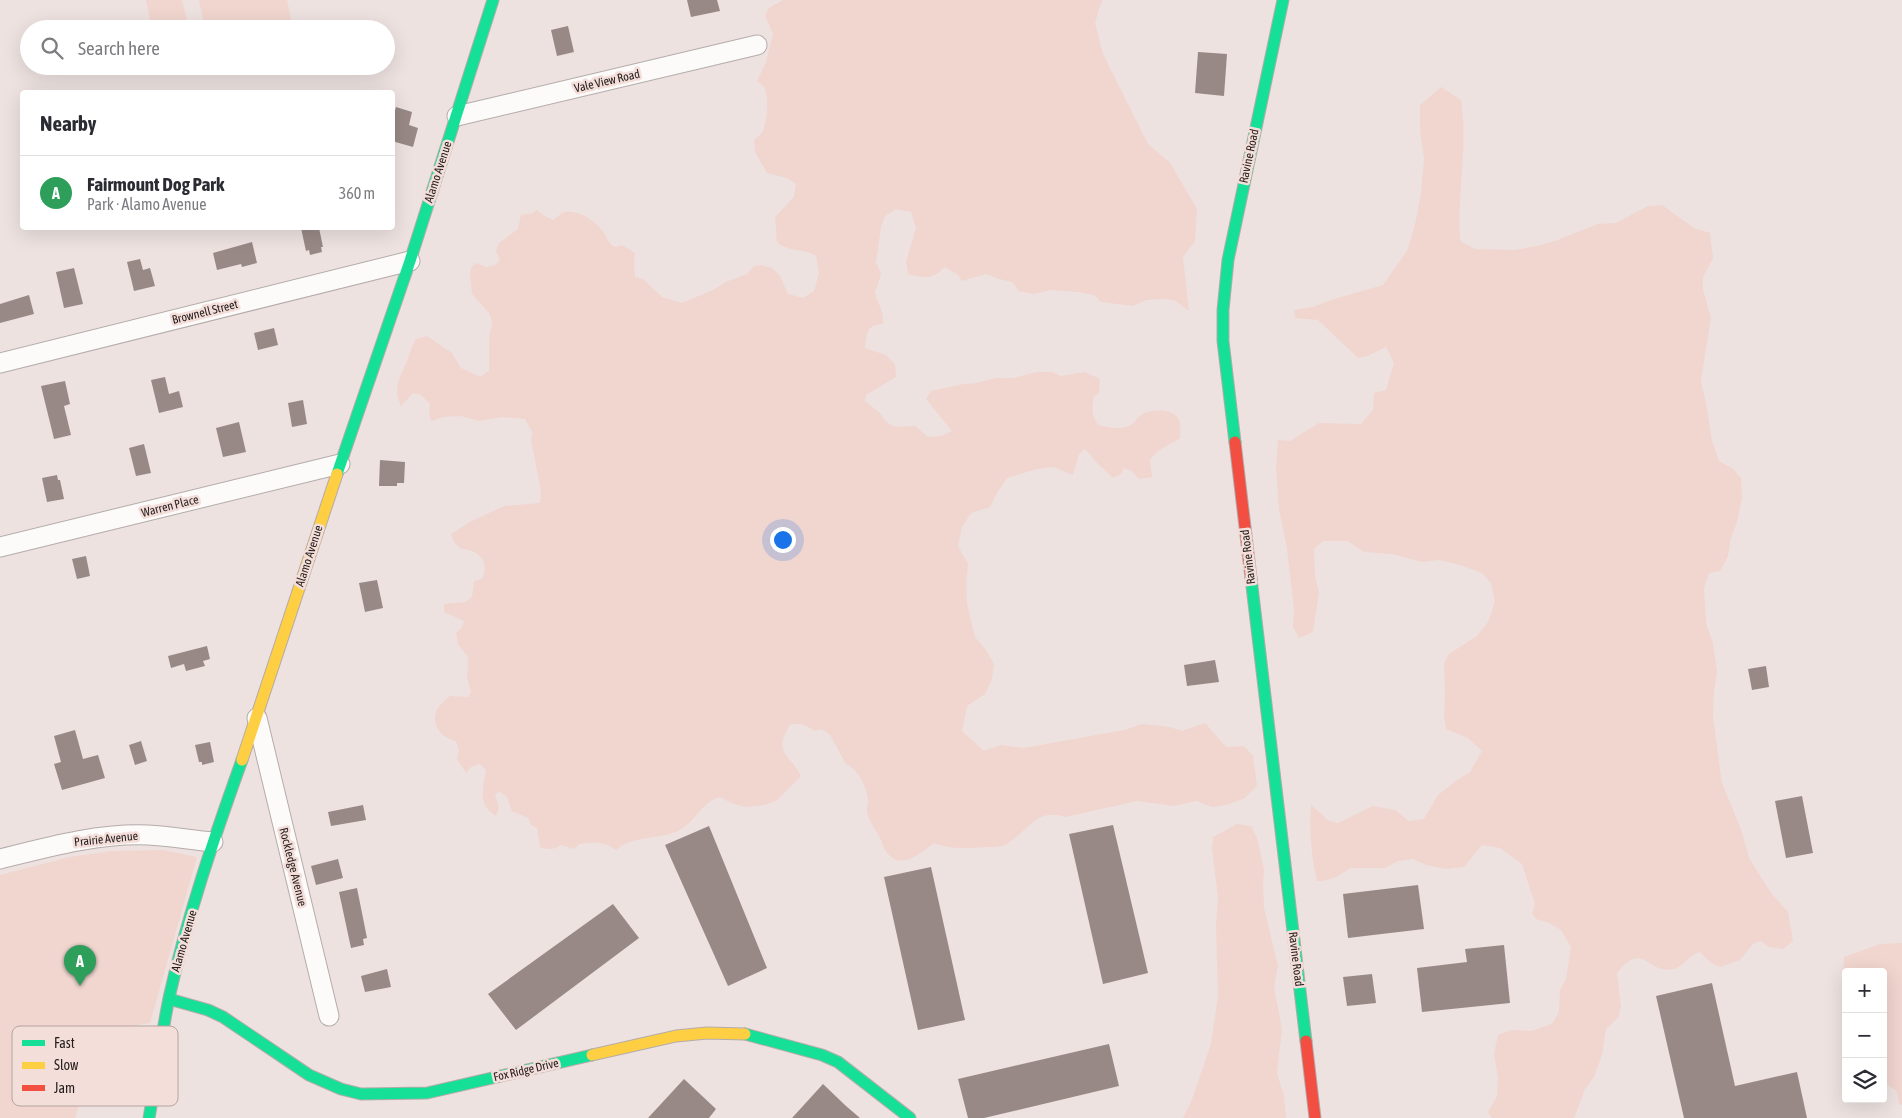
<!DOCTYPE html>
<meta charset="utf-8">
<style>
:root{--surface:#fff;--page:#f7f7f7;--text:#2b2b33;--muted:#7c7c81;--line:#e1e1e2;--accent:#ea580c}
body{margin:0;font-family:"Asap Condensed",sans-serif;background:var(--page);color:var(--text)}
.controls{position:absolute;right:15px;bottom:15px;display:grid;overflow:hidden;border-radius:5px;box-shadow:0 5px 20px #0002}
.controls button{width:45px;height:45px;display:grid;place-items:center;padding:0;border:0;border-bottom:1px solid var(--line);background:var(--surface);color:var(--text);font:25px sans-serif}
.you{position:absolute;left:782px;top:539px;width:18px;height:18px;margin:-12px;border:4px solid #fff;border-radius:50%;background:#1a73e8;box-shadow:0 0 0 8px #1a73e833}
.badge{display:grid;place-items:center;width:32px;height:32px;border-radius:50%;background:var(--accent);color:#fff;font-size:16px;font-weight:700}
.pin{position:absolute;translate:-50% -41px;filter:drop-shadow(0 1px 2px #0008)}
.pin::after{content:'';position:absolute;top:26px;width:18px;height:15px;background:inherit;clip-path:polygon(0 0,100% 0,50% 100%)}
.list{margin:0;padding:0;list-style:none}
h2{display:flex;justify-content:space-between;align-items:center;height:65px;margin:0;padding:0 20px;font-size:21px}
h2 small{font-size:16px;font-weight:400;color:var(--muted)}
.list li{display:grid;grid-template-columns:32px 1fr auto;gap:15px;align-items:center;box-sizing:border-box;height:75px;padding:0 20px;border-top:1px solid var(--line)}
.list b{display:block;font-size:19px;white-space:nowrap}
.list p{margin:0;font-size:16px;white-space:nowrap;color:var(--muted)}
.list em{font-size:16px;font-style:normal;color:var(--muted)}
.icon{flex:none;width:28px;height:28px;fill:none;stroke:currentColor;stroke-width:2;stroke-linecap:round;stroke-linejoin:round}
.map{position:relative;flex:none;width:1902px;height:1118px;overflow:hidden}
.search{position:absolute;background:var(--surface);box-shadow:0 5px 20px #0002;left:20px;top:20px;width:375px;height:55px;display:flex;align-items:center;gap:12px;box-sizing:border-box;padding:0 18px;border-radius:28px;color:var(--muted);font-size:19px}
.panel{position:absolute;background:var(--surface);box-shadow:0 5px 20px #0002;left:20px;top:90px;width:375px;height:140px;border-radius:5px}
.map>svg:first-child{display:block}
.green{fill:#f1d5cf}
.building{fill:#988986}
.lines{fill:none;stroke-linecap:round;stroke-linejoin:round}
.street-casing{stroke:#b4acaa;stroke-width:21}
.fast-casing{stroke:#b4acaa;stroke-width:13}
.slow-casing{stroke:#b4acaa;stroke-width:13}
.jam-casing{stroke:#b4acaa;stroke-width:13}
.street{stroke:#fcfbfa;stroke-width:19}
.fast{stroke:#16e098;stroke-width:11}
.slow{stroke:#ffcf43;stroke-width:11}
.jam{stroke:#f24e42;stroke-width:11}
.labels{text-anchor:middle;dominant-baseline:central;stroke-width:5;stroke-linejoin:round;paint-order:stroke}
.street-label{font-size:12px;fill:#231c1a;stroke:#f3deda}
.key{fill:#f3deda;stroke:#b5a4a0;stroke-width:1}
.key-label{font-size:14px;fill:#231c1a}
</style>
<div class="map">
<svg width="1902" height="1118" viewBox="0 0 1902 1118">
<rect width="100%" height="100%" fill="#ede2e0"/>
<path class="green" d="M146 0H182L189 29H152Z
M199 0H287L293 29H205Z
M783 0H1103L1099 8 1095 23 1103 54 1148 144 1170 163 1197 209 1195 241 1183 257 1189 311 1174 300 1163 299 1146 300 1133 306 1101 302 1094 295 1078 292 1051 290 1034 294 1019 291 1012 282 999 279 986 274 962 281 958 275 945 267C931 280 926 278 908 274L906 262 916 228 911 212 896 209 885 216 881 227 876 263 881 273 878 285 875 292C878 306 884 309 883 324 865 325 867 334 865 348L886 355 895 364 896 377 866 395 865 401 880 413 886 422 896 427 915 426 928 437 941 436 952 431 926 399 931 391 964 384 977 383 996 378H1013L1037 372H1052L1061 376 1085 372 1100 379 1099 393 1094 396C1092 407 1091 415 1098 425 1108 427 1119 430 1129 426 1134 424 1137 418 1141 415 1150 409 1171 408 1178 418 1182 423 1180 432 1180 438 1167 447 1161 446 1150 460L1152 477 1139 479 1132 471 1124 468 1121 474 1113 478 1096 462 1085 449 1079 454 1073 475 1054 467 1037 469 1007 478 997 493 990 507 971 513 962 527 958 546 968 564 966 582 967 604 975 637 986 650 994 664 992 680 985 694 967 706 962 731 984 751 1001 745 1024 748 1124 730 1142 724 1170 727 1182 731 1205 723 1226 747 1244 746 1253 756 1257 786 1245 798 1227 805 1212 807 1196 801 1174 806 1137 801 1065 817C1033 806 1026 837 1002 846 998 847 992 847 987 847 968 848 952 850 934 843 921 853 899 872 886 851 883 848 883 844 881 840 877 831 870 824 867 813 866 809 868 806 868 802 868 790 858 768 846 764L830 735 822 729 814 731C806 725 800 722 790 725 772 753 790 754 801 776L776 801 764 805 745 807 731 803 720 797C701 802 695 823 678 831 658 840 633 835 616 850 605 841 593 842 579 844L574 849 561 845C554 850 549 850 540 847L537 828 531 825 528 818 512 811 507 797 499 791 495 795 499 808 496 816C477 805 483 788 486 770L480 764 471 767 466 773 457 759 459 751 456 741C442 739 429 723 438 708 441 703 446 700 450 696L469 697 471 691 467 678 468 657 458 644 456 633 461 629 464 621 444 612V604L465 602 472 597 474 581 482 579C487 569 485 557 474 552 469 549 463 550 459 547 454 543 452 539 451 534L470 522 504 506 540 503 541 491 531 440 532 432 525 419 503 417 479 421 461 416 443 417 432 421 429 416 430 404 421 395 413 393 401 406C392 387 400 378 407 361 410 352 412 346 416 339L427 336 452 353 461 368 480 377 489 371V339L492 322 489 313 472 294 470 273 472 266 477 263 486 267 495 265 500 260 496 251 499 243 518 229 521 215 533 213 537 210 543 215 553 220C557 217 562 212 566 212 578 210 594 220 601 229 608 237 605 241 615 247L622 245 635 253 634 264 635 277 643 279 662 297 682 303 713 290 726 282 747 274 754 266 761 265 772 268 780 276 788 294 803 298 814 291 819 273 816 256C802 247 789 253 777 242L775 217 794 197 796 184 787 178 767 173 755 152 754 140C758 137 761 134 763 131 767 122 770 94 763 86 762 84 759 83 757 81L766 62 773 34 765 15 769 8Z
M1441 87 1461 100C1468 147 1457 194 1460 241L1475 249 1515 250 1541 245 1558 240 1598 224 1616 223 1648 206 1662 205 1694 228 1710 233 1713 258 1703 277V290L1711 318 1701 380 1708 414 1712 441 1719 461 1733 469 1741 478 1742 498 1737 522 1731 538 1728 556 1720 571 1709 573 1704 588 1706 623 1713 643 1717 671 1714 690 1713 717 1722 783 1741 829 1749 858 1771 893 1788 912 1793 941 1783 949 1769 947 1761 941 1753 944 1740 960 1720 967 1710 962 1700 952C1689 954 1685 966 1674 969 1647 975 1644 939 1617 973L1621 1007 1618 1018 1606 1029 1602 1055 1594 1077 1585 1089 1574 1118H1492L1488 1112 1497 1096 1498 1078 1494 1054 1498 1035 1511 1030 1531 1031 1552 1024 1559 1012 1560 990 1566 979 1571 947 1561 930 1549 923 1536 919 1532 913 1535 904 1522 864 1500 848 1482 845 1464 867 1445 869 1426 865 1413 859 1398 861 1385 868H1351L1336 877 1323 881H1317C1311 856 1309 831 1311 805L1329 821 1338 823 1373 806 1395 810 1409 821 1424 819 1438 795 1457 780 1470 772 1482 751 1468 738 1446 729 1444 716 1445 691 1444 663 1449 654 1477 636 1488 622 1495 602 1491 583 1482 573 1460 565 1439 560 1422 562 1392 554 1364 552 1347 541H1323L1314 549 1315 577 1319 592 1313 632 1299 638 1293 627 1294 609 1287 549 1279 510 1276 468 1278 440 1290 441 1319 423 1361 424 1373 410 1374 393 1386 390 1394 363 1386 347 1367 356 1358 358 1318 320 1295 318 1294 310 1313 307 1331 300 1383 285 1407 251 1415 225 1421 193 1424 159 1420 131V105Z
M1237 824 1251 826 1257 838 1264 869 1263 883 1264 908 1278 966 1274 987 1282 1029 1277 1073 1284 1096 1286 1118H1183L1191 1102 1211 1044 1218 995 1216 925 1218 898 1212 848 1213 837Z
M163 850 197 857 150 1023 103 1031 75 1118H0V875L70 857 112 851Z
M1902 943V1105L1899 1104 1897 1091 1883 1082V972H1846V987L1843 978 1844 957 1880 944Z"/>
<path class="building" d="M687 0H717L720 11 691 17Z
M568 26 574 52 557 56 551 30Z
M1198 52 1227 54 1224 96 1195 93Z
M396 107 412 112 409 125 418 128 413 147 392 141V120Z
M301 228H319L323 247H321L322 252 310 255 309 250 306 251Z
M252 242 257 263 242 267 241 264 217 270 213 253Z
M140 259 143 270 150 268 155 286 134 291 127 262Z
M74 268 83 304 64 308 56 272Z
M29 295 34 314 0 323V304Z
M274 328 278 345 258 350 254 333Z
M165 377 169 394 179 391 183 407 159 413 151 380Z
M65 381 70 404 64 406 71 435 54 439 41 386Z
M303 400 307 424 292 427 288 403Z
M239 422 246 452 223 457 216 428Z
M144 444 151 473 136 476 129 448Z
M380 460 405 462 404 483H397V486H379Z
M57 475 58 480H60L64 499 47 502 42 478Z
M86 556 90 576 77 579 72 559Z
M377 580 383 608 365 612 359 583Z
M207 646 210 659 203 661 205 666 186 671 184 664 171 668 168 656Z
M1215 660 1219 682 1187 686 1184 665Z
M1766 666 1769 687 1752 690 1748 669Z
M75 730 83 759 98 755 105 778 62 790 54 764 61 762 54 736Z
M141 741 147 761 135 765 129 745Z
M210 742 214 762 202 765V762H199L195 745Z
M1802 796 1813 853 1786 858 1775 801Z
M363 805 366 820 331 826 328 812Z
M1113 825 1148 973 1103 984 1069 834Z
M709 826 767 968 728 986 665 845Z
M338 859 343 878 316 885 311 866Z
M931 867 965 1020 918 1030 884 877Z
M1418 885 1424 929 1348 938 1343 894Z
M357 888 367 938 363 939 364 945 351 948 339 892Z
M613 904 639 938 516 1030 488 994Z
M1504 945 1510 1003 1422 1012 1417 968 1467 962 1465 949Z
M387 969 391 987 365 992 361 976Z
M1372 974 1376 1003 1347 1006 1343 977Z
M1712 983 1735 1086 1797 1072 1807 1118H1684L1656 996Z
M1109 1044 1119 1086 984 1118H968L958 1079Z
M684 1079 716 1109 709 1118H648Z
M823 1084 846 1106 860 1118H792Z"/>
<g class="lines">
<g class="street-casing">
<path id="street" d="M457 116 757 45
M0 363 410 261
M0 547 340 464
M257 718 329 1016
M0 859C48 847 98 833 148 835 169 836 191 840 213 842"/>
</g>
<g class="fast-casing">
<path id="fast" d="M1235 442 1223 341V310L1228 260 1283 0
M337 474 410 261 493 0
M1251 578 1306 1041
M169 999 208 1010 223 1017 309 1075 341 1089 361 1094 427 1093 592 1055
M745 1034 822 1055 838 1062 910 1118
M149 1118C156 1078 161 1037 169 998 187 917 214 838 242 760"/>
</g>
<g class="slow-casing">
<path id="slow" d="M242 760 337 474
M592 1055 676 1036 707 1033 745 1034"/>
</g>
<g class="jam-casing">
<path id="jam" d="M1235 442 1251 578
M1306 1041 1315 1118"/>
</g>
<use href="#street" class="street"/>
<use href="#fast" class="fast"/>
<use href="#slow" class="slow"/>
<use href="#jam" class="jam"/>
</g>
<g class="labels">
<g class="street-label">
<text transform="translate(607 81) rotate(-13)">Vale View Road</text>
<text transform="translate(1249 156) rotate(-78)">Ravine Road</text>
<text transform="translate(438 172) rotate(-72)">Alamo Avenue</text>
<text transform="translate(205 312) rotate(-14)">Brownell Street</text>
<text transform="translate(170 506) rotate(-14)">Warren Place</text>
<text transform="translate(309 556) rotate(-72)">Alamo Avenue</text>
<text transform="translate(1248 557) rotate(-97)">Ravine Road</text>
<text transform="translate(106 839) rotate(-6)">Prairie Avenue</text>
<text transform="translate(293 867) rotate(76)">Rockledge Avenue</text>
<text transform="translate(184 941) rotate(-74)">Alamo Avenue</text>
<text transform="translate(1296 959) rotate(83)">Ravine Road</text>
<text transform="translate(526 1070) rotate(-13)">Fox Ridge Drive</text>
</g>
</g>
<rect x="12" y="1026" width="166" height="80" rx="8" class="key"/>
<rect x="22" y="1040" width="23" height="6" fill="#16e098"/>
<rect x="22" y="1062" width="23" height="7" fill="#ffcf43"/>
<rect x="22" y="1085" width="23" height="6" fill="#f24e42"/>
<g class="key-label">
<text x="54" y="1048">Fast</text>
<text x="54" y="1070">Slow</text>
<text x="54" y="1093">Jam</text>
</g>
</svg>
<div class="controls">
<button>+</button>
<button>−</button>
<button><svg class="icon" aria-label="layers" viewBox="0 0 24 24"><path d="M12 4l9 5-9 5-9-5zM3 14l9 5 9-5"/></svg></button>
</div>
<div class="you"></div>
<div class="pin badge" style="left:80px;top:986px;background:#2e9e5b">A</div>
<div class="search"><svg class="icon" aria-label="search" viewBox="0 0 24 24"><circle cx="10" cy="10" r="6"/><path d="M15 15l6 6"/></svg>Search here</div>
<section class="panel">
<h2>Nearby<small></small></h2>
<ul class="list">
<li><span class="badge" style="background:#2e9e5b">A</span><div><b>Fairmount Dog Park</b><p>Park · Alamo Avenue</p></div><em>360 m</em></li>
</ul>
</section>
</div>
